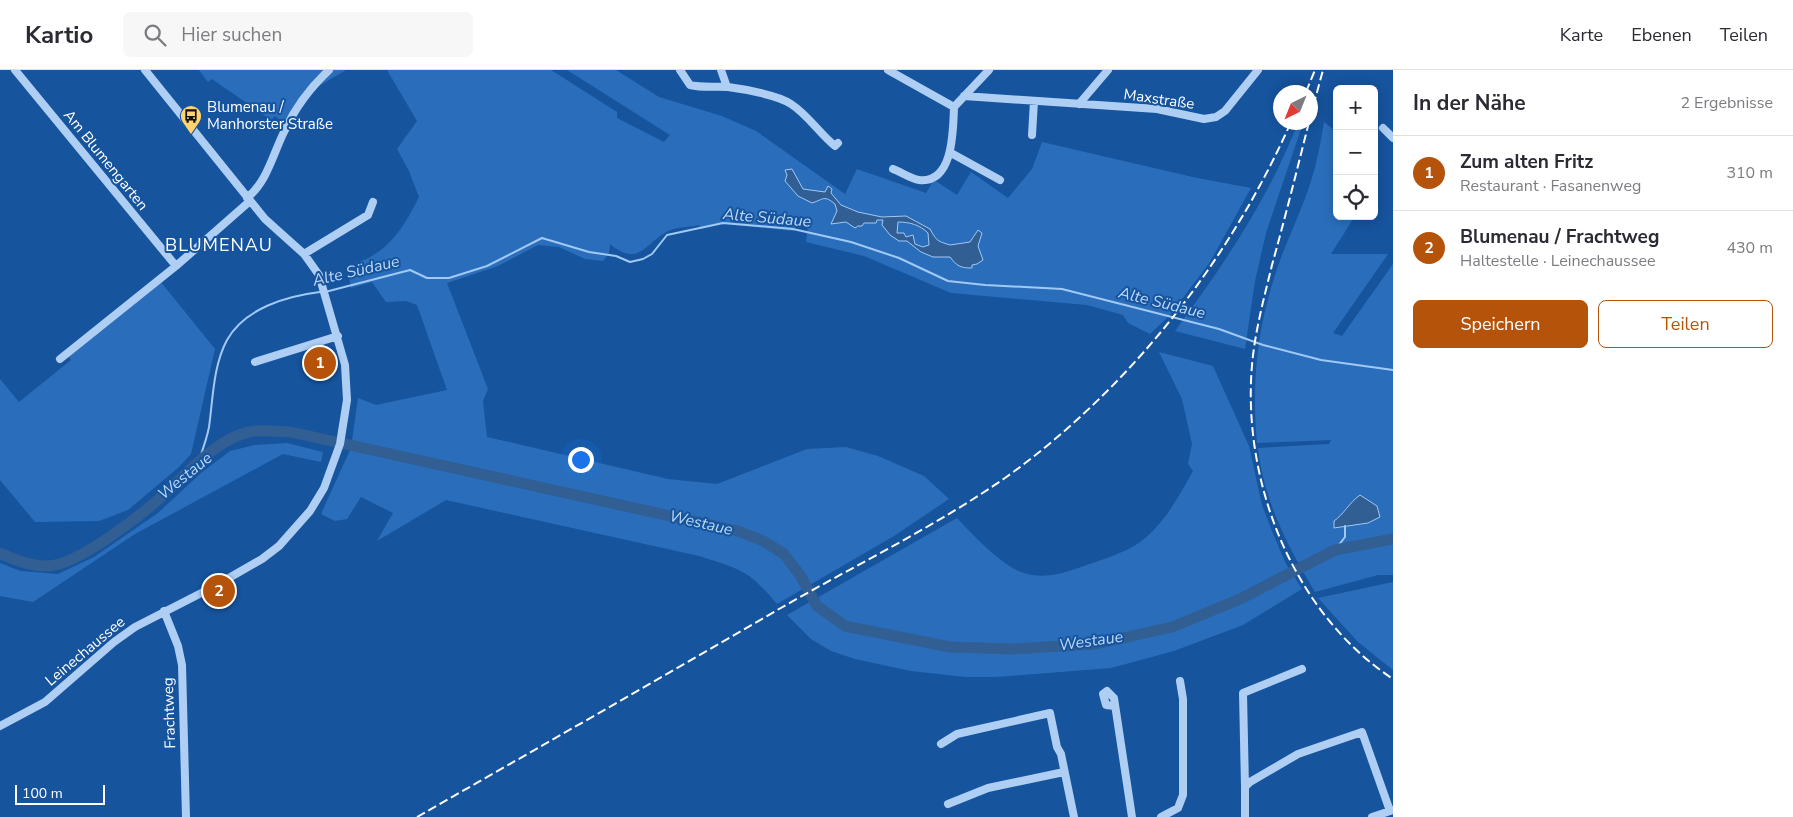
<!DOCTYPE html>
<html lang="de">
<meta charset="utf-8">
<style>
:root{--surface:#fff;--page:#f7f7f7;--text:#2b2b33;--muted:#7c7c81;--line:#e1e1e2;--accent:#b45309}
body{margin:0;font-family:"Nunito Sans",sans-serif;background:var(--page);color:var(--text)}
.controls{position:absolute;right:15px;top:15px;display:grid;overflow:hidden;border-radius:8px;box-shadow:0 2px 12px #0003}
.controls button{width:45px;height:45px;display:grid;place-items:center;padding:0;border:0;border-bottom:1px solid var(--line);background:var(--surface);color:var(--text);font:25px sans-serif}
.compass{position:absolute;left:1273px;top:15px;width:45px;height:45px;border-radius:50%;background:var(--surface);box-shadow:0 2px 12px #0003;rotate:223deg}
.scale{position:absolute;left:15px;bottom:12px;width:90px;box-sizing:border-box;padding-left:5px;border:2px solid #fff;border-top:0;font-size:14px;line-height:18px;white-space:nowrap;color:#fff;-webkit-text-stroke:4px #16549e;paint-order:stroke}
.you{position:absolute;left:580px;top:389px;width:18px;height:18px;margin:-12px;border:4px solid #fff;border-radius:50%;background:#1a73e8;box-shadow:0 0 0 8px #1a73e833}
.badge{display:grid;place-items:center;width:32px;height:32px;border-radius:50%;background:var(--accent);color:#fff;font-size:16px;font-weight:700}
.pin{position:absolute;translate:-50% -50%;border:2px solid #fff;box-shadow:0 1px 5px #0006}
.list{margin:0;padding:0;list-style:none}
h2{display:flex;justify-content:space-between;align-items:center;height:65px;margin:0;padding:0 20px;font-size:21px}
h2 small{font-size:16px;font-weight:400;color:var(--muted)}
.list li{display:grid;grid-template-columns:32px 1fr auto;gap:15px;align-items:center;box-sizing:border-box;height:75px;padding:0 20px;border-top:1px solid var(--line)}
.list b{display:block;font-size:19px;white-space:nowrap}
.list p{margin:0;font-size:16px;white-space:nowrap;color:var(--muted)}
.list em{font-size:16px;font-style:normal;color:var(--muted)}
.actions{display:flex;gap:10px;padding:15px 20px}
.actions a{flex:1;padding:11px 0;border:1px solid var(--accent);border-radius:8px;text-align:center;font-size:18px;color:var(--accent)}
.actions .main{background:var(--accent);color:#fff}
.icon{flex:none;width:28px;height:28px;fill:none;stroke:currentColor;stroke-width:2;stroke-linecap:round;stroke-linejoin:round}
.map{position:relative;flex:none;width:1393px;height:747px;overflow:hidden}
header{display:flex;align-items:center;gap:30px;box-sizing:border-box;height:70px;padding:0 25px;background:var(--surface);border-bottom:1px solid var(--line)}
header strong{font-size:24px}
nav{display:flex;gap:28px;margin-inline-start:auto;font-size:18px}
.search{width:350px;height:45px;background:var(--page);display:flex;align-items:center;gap:12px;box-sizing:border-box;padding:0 18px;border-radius:8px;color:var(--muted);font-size:19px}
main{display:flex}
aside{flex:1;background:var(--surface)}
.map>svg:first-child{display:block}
.green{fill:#2a6ebb}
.water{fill:#315e93;stroke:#a1c9f5;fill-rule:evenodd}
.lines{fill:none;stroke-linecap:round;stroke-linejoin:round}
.stream{stroke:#a1c9f5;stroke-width:2}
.river{stroke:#315e93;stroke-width:11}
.minor{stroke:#aecef3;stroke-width:8}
.rail{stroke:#fff;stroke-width:2;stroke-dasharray:9 4;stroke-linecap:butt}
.labels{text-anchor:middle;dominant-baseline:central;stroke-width:4;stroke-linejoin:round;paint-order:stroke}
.street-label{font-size:15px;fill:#fff;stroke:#16549e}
.poi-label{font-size:15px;fill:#fff;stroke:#16549e;text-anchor:start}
.water-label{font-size:16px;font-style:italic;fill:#bbd8f9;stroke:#16549e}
.quarter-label{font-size:18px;letter-spacing:1px;fill:#fff;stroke:#16549e}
</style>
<header>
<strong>Kartio</strong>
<div class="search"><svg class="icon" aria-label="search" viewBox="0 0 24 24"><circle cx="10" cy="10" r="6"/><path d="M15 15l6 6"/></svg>Hier suchen</div>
<nav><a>Karte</a><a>Ebenen</a><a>Teilen</a></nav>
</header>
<main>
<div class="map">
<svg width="1393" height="747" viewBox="0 0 1393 747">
<rect width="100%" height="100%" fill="#16549e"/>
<path class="green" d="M199 0H346L302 26 283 53 275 46 271 50 212 9 208 12Z
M387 0H551L617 42V48L664 72 670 65 567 0H616L659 27 722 46 756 61 845 124 857 99 926 123 934 110 957 125 971 102 1008 128 1032 99 1042 72 1197 108 1251 118 1210 192 1170 245 1150 264 1128 253 1123 245 1087 235 951 223 864 186 806 172 808 154 798 149 794 161 724 154 701 159 699 155C690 157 676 157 668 161 645 173 639 198 610 174L609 183 603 191 585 189 559 177 538 175 498 196 447 213 488 319 483 331 487 367 668 409 717 414 807 379 846 377 878 386 924 406 949 429 894 466 777 534C749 500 740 499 699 486L446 430 377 471 393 443 361 427 347 449 335 451 321 444 351 378 358 328 376 335 447 320 417 235 406 231 386 232 372 212 351 218 347 196C386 186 402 161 419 127L409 101 397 79 417 51Z
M1324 52 1337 62V146H1355L1331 184H1388L1333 263 1342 266 1393 194V505H1378L1315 522C1288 477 1264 431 1258 378L1329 374 1331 370 1257 373C1252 318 1256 267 1272 215 1282 179 1300 146 1311 111 1317 92 1321 72 1324 52Z
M1298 53H1303L1266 163 1255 211 1245 279 1175 261C1225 193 1267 131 1298 53Z
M160 211 215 279 191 384 179 397 128 440 99 451 35 452 0 410V309L19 332 71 290 68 285Z
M1159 282 1213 296 1249 376 1262 435 1272 461 1285 492 1302 519 1243 555 1174 581 1111 598 996 607H966L911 601 855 589 831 581 811 569 787 545 957 448C972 464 1000 494 1021 502 1042 510 1061 504 1081 497 1098 491 1118 485 1134 476 1161 460 1178 428 1193 401L1188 394 1192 374 1182 329Z
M287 373 323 382 321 392 283 384 135 464 33 532 0 526V493L20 501 58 504 94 487 158 443 201 403 230 381 255 375Z
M1393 512V600L1358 572 1318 528Z"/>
<path class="water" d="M792 99 803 119 825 122 828 116 832 119 831 123 841 135 858 142 882 147 906 146 930 159C937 172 938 171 950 175L970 172 978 160 982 163 978 176 983 190 977 194 972 195V198C960 198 957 196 950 187H933L921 182 907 171H899L890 165 882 155 883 150H877L876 153H864L862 156H858L855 158 846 152 831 154 837 141 835 134C824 125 824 129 812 133L798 126 785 111 787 105 785 100ZM898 152C910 152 920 155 928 163L929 175 923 177 915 174 913 165 906 167 904 163H897Z
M1360 425 1377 436 1380 447 1368 453 1334 458V451C1344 444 1349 433 1360 425Z"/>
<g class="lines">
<path class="stream" d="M325 222 410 200 427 208H449L487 196 542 168 589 182 616 186 630 192 643 189 652 184 667 165 723 153 793 159 851 172 899 188 948 211 985 215 1062 219 1219 259 1263 275 1321 290 1393 300
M199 390C203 379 207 368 209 357 213 329 213 296 227 270 245 238 287 226 320 222
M1335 480 1345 467V456"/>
<path class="river" d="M0 483C16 491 30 496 47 496 79 496 149 439 172 417 192 397 221 368 249 362 262 359 278 362 291 362L738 461 763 471 784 484 800 505 817 536 845 556 950 577 1012 579 1096 574 1172 557 1240 529 1335 480 1393 469"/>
<path class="minor" d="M15 0 176 196
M680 0 690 15C703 18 714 16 728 17 743 19 778 25 791 34 808 45 819 63 835 76L838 73
M721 0 727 17
M888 0 954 37
M964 26 1157 39 1204 49 1216 47 1225 41 1258 0
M1079 34 1108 0
M954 37 989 0
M1383 58 1393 68
M1032 65 1034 31
M951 83 1000 110
M893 99C901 102 911 109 919 110 954 114 953 59 954 37
M247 128C268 111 273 83 285 60 295 38 312 16 329 0
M304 184 368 145 373 132
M60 289 176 196 250 131
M255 292 338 266
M164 541 178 576 182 595 186 747
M1114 636 1106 635 1103 624 1107 621 1114 628 1132 747
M0 656 45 632 114 572 135 557 215 516 262 489 279 476 310 441 324 418 340 374 347 330 345 295 319 205 304 184 265 149 145 0
M941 674 957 664 1050 643 1057 677 1061 684 1074 747
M1245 717 1243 623 1302 599
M948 734 988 718 1064 702
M1161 747 1178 738 1183 725V629L1180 611
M1245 747V717L1250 712 1298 684 1362 662 1390 741
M1372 747 1393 740"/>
<path class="rail" d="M1306 22 1315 0
M1310 48 1323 0
M1309 52C1297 100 1285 148 1272 195 1264 228 1255 261 1252 295 1242 412 1293 543 1393 609
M417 747C538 678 659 609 779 539 857 494 939 455 1012 403 1133 314 1230 190 1291 52"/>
</g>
<defs>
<g id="bus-pin" transform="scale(1.125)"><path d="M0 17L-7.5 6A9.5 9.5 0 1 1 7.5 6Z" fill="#ffd370" stroke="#16549e"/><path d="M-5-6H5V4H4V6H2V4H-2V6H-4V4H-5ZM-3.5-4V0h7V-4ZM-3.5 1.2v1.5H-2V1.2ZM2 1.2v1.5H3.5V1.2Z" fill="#111"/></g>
</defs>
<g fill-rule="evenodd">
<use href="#bus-pin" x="191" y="46"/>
</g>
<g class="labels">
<g class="street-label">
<text transform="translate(1159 29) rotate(8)">Maxstraße</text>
<text transform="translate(106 90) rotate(51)">Am Blumengarten</text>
<text transform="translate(85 581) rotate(-40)">Leinechaussee</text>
<text transform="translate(169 643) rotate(-92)">Frachtweg</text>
</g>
<g class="poi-label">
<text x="207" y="37">Blumenau /<tspan x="207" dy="17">Manhorster Straße</tspan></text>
</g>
<g class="water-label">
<text transform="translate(767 148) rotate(5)">Alte Südaue</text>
<text transform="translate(356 201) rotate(-13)">Alte Südaue</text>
<text transform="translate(1162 233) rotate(14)">Alte Südaue</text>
<text transform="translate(185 406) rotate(-39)">Westaue</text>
<text transform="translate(701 453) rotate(13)">Westaue</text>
<text transform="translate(1091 571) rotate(-8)">Westaue</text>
</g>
<g class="quarter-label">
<text x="219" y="175">BLUMENAU</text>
</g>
</g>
</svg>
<div class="controls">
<button>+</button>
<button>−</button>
<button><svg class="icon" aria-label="locate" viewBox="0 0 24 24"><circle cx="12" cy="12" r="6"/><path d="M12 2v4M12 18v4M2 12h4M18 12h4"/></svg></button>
</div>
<svg class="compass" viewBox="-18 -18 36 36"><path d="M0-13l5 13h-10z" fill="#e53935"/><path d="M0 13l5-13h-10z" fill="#7c7c81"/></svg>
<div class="scale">100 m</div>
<div class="you"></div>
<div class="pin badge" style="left:320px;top:293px">1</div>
<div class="pin badge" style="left:219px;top:521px">2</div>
</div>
<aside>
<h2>In der Nähe<small>2 Ergebnisse</small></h2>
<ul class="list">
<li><span class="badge">1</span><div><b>Zum alten Fritz</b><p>Restaurant · Fasanenweg</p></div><em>310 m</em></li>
<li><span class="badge">2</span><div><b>Blumenau / Frachtweg</b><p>Haltestelle · Leinechaussee</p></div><em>430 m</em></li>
</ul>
<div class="actions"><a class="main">Speichern</a><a>Teilen</a></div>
</aside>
</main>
